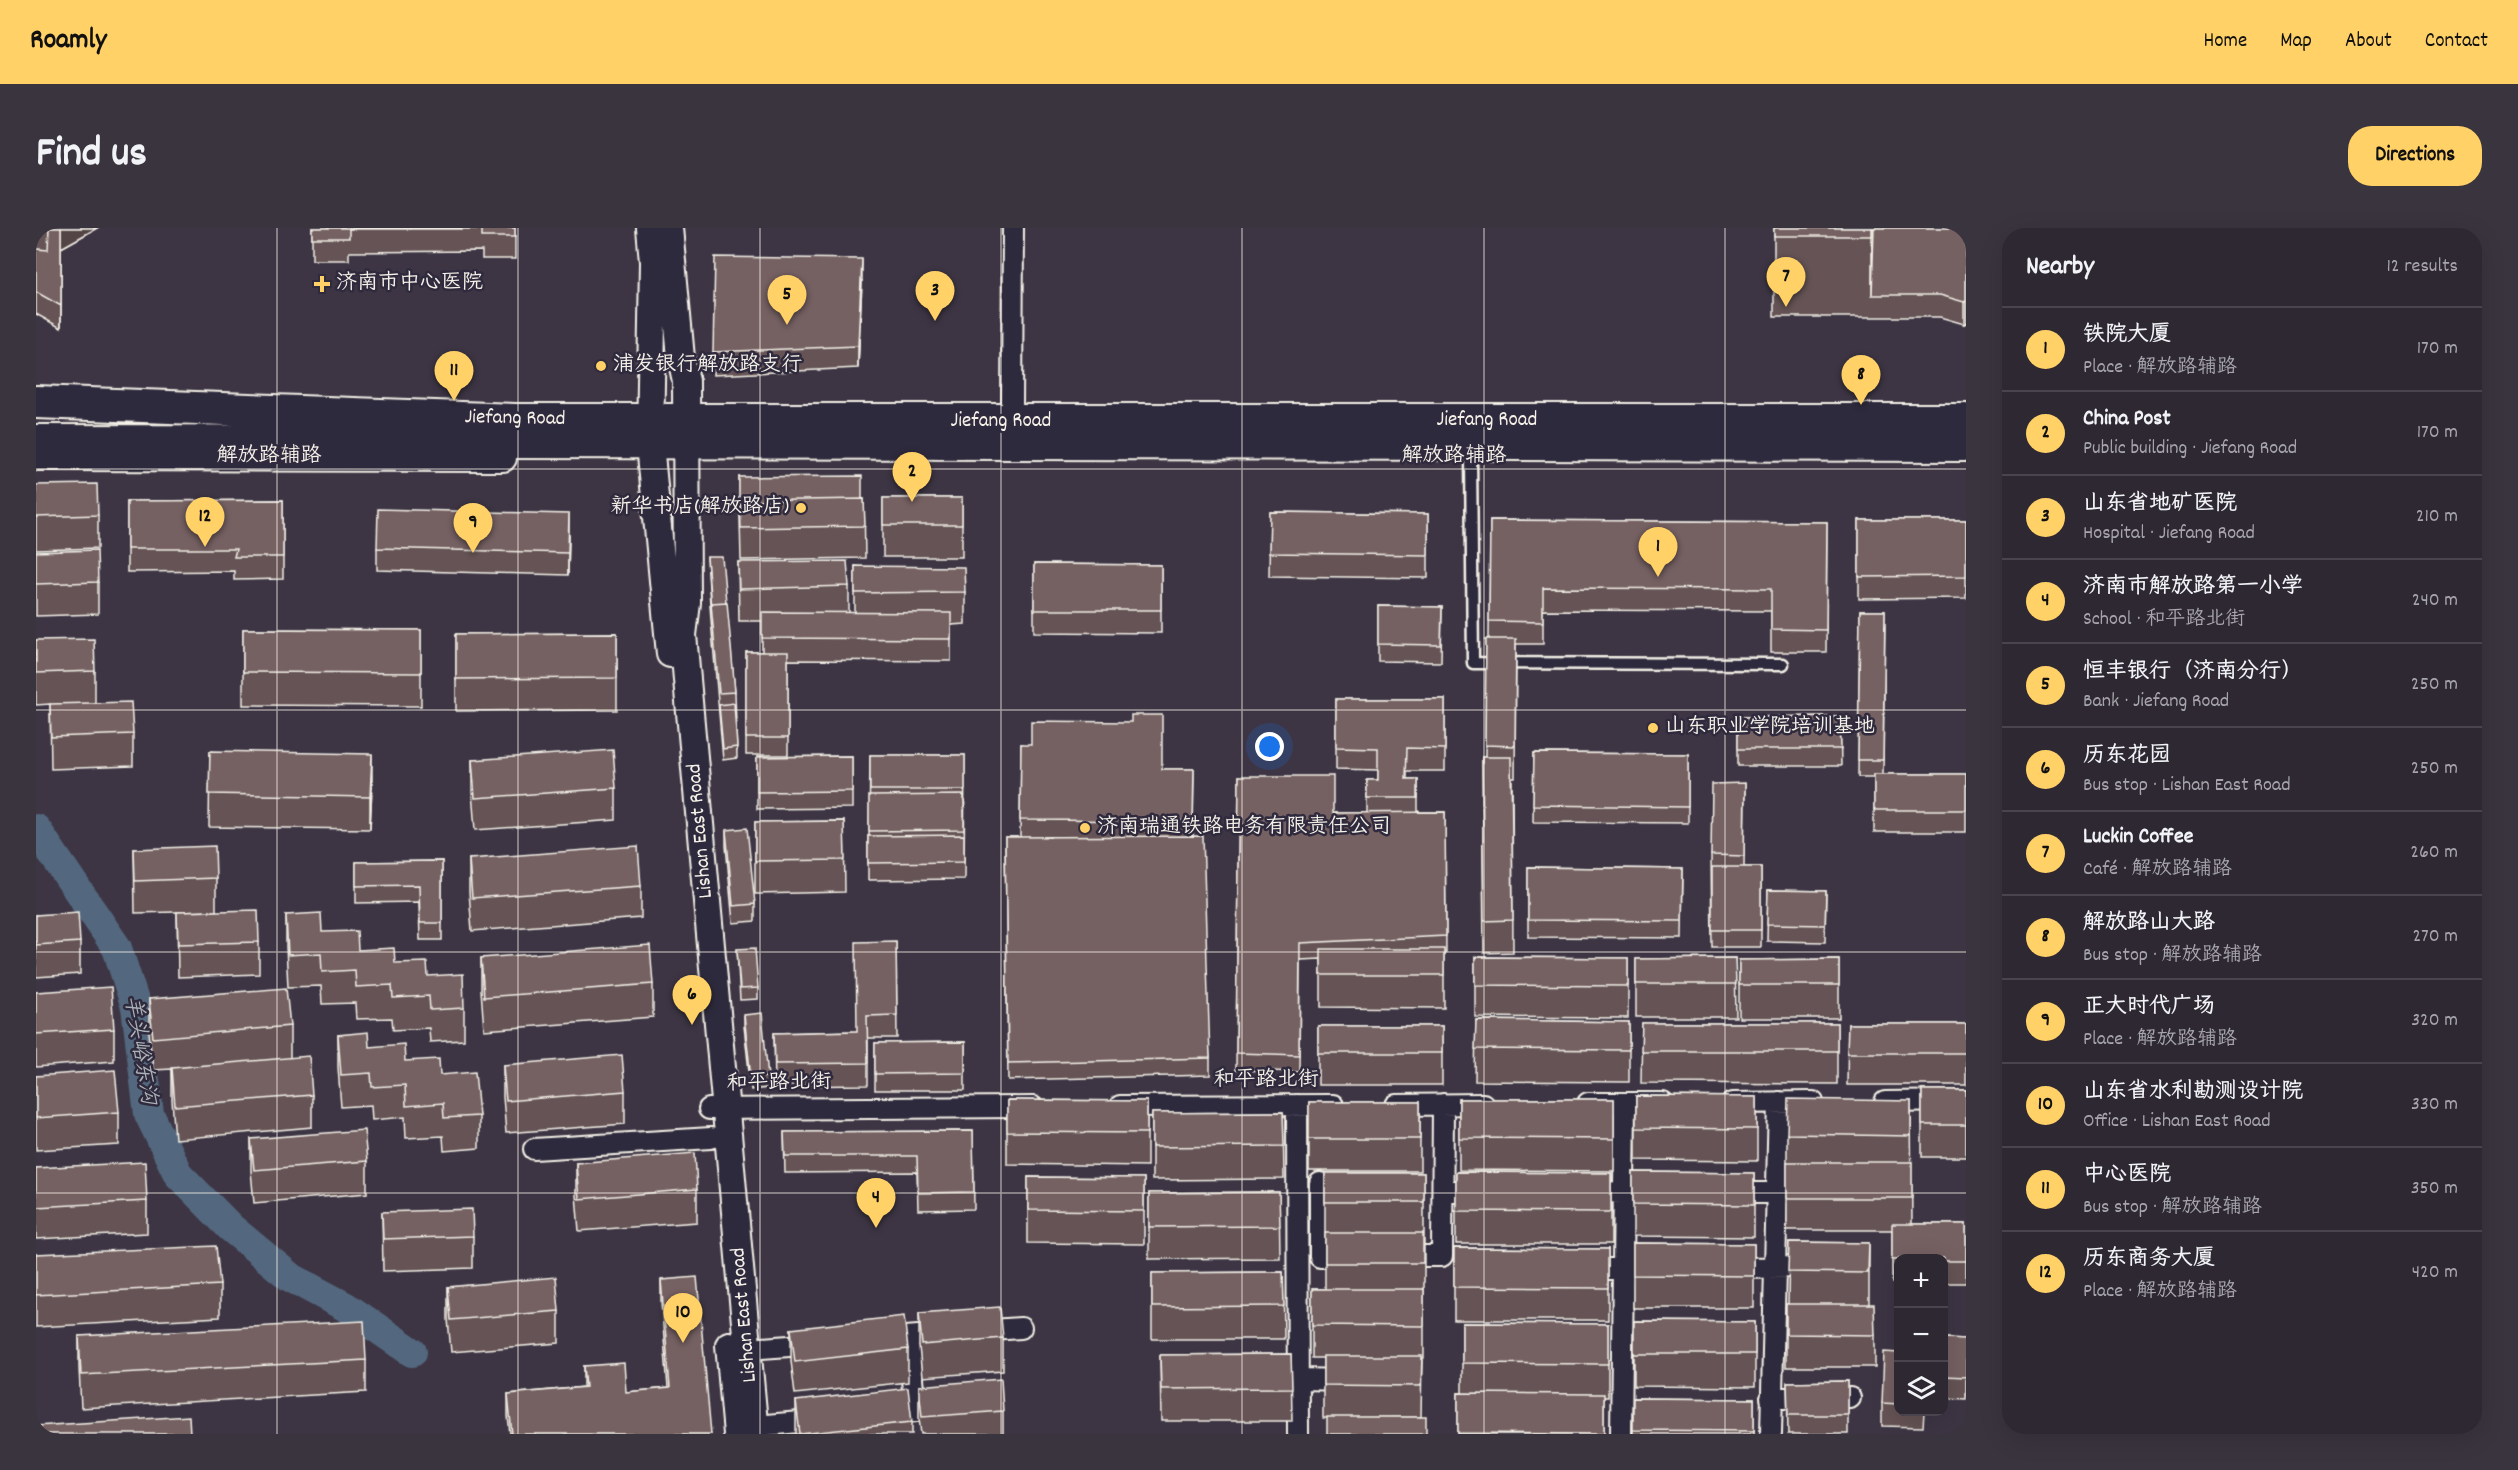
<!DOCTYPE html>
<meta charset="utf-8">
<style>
:root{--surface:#2e2833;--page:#3a343f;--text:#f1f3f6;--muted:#a7a6ac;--line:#49444e;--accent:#ffd166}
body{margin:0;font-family:Dekko,"LXGW WenKai TC",sans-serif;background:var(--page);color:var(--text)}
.controls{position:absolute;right:18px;bottom:18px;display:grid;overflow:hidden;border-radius:12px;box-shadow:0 6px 24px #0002}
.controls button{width:54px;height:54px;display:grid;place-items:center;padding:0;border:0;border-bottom:2px solid var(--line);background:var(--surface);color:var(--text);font:30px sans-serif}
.you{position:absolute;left:1234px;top:519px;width:21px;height:21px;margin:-15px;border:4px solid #fff;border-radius:50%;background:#1a73e8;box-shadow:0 0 0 9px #1a73e833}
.badge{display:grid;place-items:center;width:39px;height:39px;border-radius:50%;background:var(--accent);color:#111;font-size:20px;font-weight:700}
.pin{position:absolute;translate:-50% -50px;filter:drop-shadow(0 2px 3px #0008)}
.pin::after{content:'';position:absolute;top:32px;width:21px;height:18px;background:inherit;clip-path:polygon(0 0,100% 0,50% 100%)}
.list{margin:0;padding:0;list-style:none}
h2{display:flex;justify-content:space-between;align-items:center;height:78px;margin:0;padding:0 24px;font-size:26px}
h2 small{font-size:20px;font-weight:400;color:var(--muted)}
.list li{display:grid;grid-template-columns:39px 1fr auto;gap:18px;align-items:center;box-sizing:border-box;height:84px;padding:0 24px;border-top:2px solid var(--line)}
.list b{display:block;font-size:22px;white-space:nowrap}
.list p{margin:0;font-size:20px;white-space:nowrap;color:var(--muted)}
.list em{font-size:20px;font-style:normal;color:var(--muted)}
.icon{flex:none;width:33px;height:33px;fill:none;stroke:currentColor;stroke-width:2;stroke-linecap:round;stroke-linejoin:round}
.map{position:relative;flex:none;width:1930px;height:1206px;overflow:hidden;border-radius:24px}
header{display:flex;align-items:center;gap:36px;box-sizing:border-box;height:84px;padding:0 30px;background:var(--accent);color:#111}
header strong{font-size:28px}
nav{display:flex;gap:33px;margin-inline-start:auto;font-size:21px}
.intro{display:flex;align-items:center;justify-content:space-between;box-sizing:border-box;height:144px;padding:0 36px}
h1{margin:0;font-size:42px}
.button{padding:15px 27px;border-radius:24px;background:var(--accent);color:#111;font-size:21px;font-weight:700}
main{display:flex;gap:36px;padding:0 36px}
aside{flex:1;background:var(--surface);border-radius:24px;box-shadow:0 6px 24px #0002}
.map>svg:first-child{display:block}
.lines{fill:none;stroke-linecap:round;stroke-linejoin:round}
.river{stroke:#53677e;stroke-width:30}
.service-casing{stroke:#f4f1e8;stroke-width:15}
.minor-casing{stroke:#f4f1e8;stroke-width:24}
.tertiary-casing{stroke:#f4f1e8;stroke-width:30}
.primary-casing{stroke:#f4f1e8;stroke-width:36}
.service{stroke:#2f2a3d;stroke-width:10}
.minor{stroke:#2f2a3d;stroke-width:20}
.tertiary{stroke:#2f2a3d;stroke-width:26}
.primary{stroke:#2f2a3d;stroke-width:32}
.wall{fill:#655354;stroke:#f4f1e8;stroke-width:1.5}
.shaded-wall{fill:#524445;stroke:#f4f1e8;stroke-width:1.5}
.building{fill:#756162;stroke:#f4f1e8;stroke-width:1.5}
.grid{fill:none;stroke:#f4f1e8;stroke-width:1.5;stroke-opacity:0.55}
.poi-dot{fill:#ffd166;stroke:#2f2a3d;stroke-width:2}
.labels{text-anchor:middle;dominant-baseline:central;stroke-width:5;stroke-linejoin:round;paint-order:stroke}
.poi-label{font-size:21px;fill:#f4f1e8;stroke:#2f2a3d;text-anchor:start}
.street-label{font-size:21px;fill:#f4f1e8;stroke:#2f2a3d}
.water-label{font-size:22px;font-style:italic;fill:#acb3b8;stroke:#2f2a3d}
</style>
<header>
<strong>Roamly</strong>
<nav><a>Home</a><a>Map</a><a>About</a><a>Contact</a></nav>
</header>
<div class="intro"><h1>Find us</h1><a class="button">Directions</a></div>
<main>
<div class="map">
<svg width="1930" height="1206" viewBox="0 0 1930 1206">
<rect width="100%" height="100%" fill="#3d3544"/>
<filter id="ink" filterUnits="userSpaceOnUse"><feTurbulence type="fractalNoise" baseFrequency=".0167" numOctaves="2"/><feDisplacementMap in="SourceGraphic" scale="12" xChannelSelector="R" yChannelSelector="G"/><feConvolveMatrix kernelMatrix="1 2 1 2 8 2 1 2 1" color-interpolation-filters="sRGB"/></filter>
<g filter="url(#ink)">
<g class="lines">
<path class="river" d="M0 601 81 720 100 779 113 886 142 946 195 1000 254 1049 310 1079 376 1124"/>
<g class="service-casing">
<path id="service" d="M1435 229 1437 435 1747 436"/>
</g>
<g class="minor-casing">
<path id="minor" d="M976 181 977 0
M1849 874 1930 873
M1552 875H1627
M1696 875 1777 874
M1261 877 1262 1206
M1360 877 1447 876
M1084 878 1297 877
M673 881 997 879
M498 921 675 910
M1284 955V1029H1315
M1407 963H1446
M1551 964 1623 965
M1692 965H1776
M1362 1028H1406L1407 876
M1693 1040 1778 1039
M1546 1041H1622
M942 1103 985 1100
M872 1109 879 1183
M843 1111 909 1106
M712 1121 781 1116
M1262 1151 1313 1152
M1735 1170H1814
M850 1186 910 1180
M719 1198 785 1192
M1585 1206 1589 875
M1735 1206 1743 874"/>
</g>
<g class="tertiary-casing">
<path id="tertiary" d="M614 0 617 34 614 216 634 426
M633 0 645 130 650 153 651 375 647 407 719 1206
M0 229 467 230
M693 1117 701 1206"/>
</g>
<g class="primary-casing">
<path id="primary" d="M0 174 479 192H1930
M0 213 1930 217"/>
</g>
<use href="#service" class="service"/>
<use href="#minor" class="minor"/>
<use href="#tertiary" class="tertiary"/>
<use href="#primary" class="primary"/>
</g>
<path class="wall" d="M0 0H61L25 20V100L0 86V21L12 22 0 21Z
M276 0H479V31H446V23L313 24V32H276Z
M1738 0H1930V95L1928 96 1904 89H1738Z
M826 53 822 140 677 147V124Z
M703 249 828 271 829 330 705 332Z
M0 257 62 287V320L0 322Z
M847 270H926V329H847Z
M247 272V351L198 352V343L91 344V273Z
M1234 284 1392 286V350L1233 348Z
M1454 292 1791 294 1790 424H1735V383L1507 382V416H1480L1479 550H1476L1477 724 1448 725 1446 529H1449L1450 411H1453Z
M1823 292H1930V370L1823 371Z
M533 308 532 347 341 342V320Z
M0 324 62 354V386L0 388Z
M671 329 690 374 699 464 701 530 687 532 675 392Z
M702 334 813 358V385H819V338L929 364V396L915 397V433L752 432V527H710V424H726V393H703Z
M998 336 1125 337V405L998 404Z
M1342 378 1406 379 1405 434 1342 433Z
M1824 383H1849L1847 546H1930V604H1838V549H1822Z
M207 401 385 402V478L207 477Z
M581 405V482L420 483V406Z
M0 412 59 443V475L97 506V538L15 541 14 476 0 477Z
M1300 471H1409V543H1371V551H1382V584H1409L1410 725H1408V780L1285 779V731L1264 732 1263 844 1200 842 1203 548 1297 585H1331V552H1342V542L1300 541Z
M1804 488 1805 538H1702V489Z
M985 516 1126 541H1158L1157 608 1174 830V847L972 852 969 609H984Z
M174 523 336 558 334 601 173 599Z
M1498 525 1652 526V595L1497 594Z
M834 527H929L928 651 832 652V608H833Z
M816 528V580L721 581V529Z
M436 532 580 560V592L439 602 436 564Z
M1709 555 1708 639H1725V719H1676L1675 627Z
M808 593 809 664 719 666V594Z
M690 602 719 676V693L697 695 690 618Z
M98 621 180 650V683L99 685Z
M433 631 605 658V690L436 703 433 664Z
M406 633V712H384L383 674 320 675V634Z
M1492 639 1647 641 1646 710 1492 709Z
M1732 662 1790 663 1789 714 1731 713Z
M141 684 223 714V746L142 749Z
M0 687 44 714V746L0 749Z
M250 687 322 722 392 748 428 780V812L394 814 393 800 357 802 356 790 320 791 319 775 286 776 285 758 252 759 250 719Z
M860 713 861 810H832V857L739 858 738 805 821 803Z
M701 721 722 760V771L704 772Z
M1439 729 1592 730V790L1439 789Z
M445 730 617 756V789L448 802 445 762Z
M1699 730 1700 789H1600V731Z
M1803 731V790H1703V732Z
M0 764 78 801V833L0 839Z
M113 771 254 798V830L276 867V899L139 911 136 872V841L117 842 113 804Z
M708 787 732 849V860L715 862 708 798Z
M1440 792 1593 794V854L1439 853Z
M1606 795H1801V856L1605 855Z
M1812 796H1930V857H1811Z
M1282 798H1406V857H1282Z
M302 807 404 847 443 888V920L408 923 407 908 370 910 369 889 336 892 335 877 305 879 302 839Z
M929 814V862H839V815Z
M467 837 589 863V896L470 905 467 869Z
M0 848 83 884V917L0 922Z
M1886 862H1930V929H1886Z
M1600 868 1721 869V933L1600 932Z
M1423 871H1578V943L1423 942Z
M971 872 1111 873V938L971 936Z
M1875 873 1876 996H1930V1055H1908V1030H1863V1055H1856V1002H1751V906Z
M1273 874H1384V943H1273Z
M1247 884 1248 951 1116 952V885Z
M937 903 938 981 882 982 881 944 749 945 748 904Z
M215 911 331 933V965L218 975 215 943Z
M540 935 661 961V994L543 1003 540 967Z
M0 940 111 973V1005L0 1011Z
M1420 944 1575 945V1016H1420Z
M1597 944 1718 945V1009L1597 1008Z
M1289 945H1388V1130H1386L1385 1189 1287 1190V1130H1276V1061H1289Z
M992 949 1108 950V1016L992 1015Z
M1243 964 1244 1030 1113 1031V965Z
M346 984 437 1008V1040L347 1043Z
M1753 1014 1833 1015V1076L1839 1107V1139H1750V1076H1752Z
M1597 1015 1718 1016V1080H1597Z
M1418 1020 1572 1021V1092H1418Z
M0 1026 184 1057V1089L0 1099Z
M1247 1044 1248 1111H1116V1045Z
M625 1052 675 1206H474L472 1188V1166L548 1159V1138L590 1164 632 1160 625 1074Z
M412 1059 523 1083V1115L415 1124 412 1091Z
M883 1085 967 1110V1143L886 1149 883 1118Z
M1598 1093 1719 1094V1159L1598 1158Z
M1426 1095 1572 1096V1169H1568V1206H1422V1165H1426Z
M755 1101 872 1121V1154L759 1166 755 1133Z
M43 1108 330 1132V1164L45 1180 43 1140Z
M1908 1110 1930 1111V1171L1908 1170Z
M1863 1125V1184H1888L1887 1199 1846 1198V1175Z
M1255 1126 1256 1193H1125L1124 1127Z
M1812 1153V1206H1752L1751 1154Z
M883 1158 967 1183V1206H885L883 1190Z
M1597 1170 1718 1171V1206H1597Z
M760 1173 876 1194V1206H760Z"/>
<path class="shaded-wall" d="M25 0H61L25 20V100Z
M1836 0H1838L1836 67Z
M826 31V53L822 140V118Z
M1930 73V95L1928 96V74Z
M533 286V308L532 347V325Z
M336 526V558L334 601V569Z"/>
<path class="building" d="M13 0H25V78L0 64V21L12 22Z
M276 0H479V9H446V1H313V10H276Z
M1738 0H1836V8H1738Z
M1838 0H1930V73L1928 74 1904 67H1836Z
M679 29 826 31 822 118 677 124Z
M826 248V271L704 273V277H703V249Z
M61 256 62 287 0 289V257Z
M847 270H926V297H847Z
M828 271 829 298 705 300 704 273Z
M247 272V329H198L200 321H91V273Z
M342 281 533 286 532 325 341 320Z
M1234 284 1392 286V327L1233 325Z
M1454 292 1791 294 1790 402 1735 401V361L1507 360V394L1453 393Z
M1823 292H1930V348L1823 349Z
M61 322 62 354 0 356V324Z
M671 329H686L690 374 675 375V381Z
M811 333 813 358 703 361 702 334Z
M998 336 1125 337V382H998Z
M819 338 928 339 929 364 819 365Z
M691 374 699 464 683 465 675 375Z
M1342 378 1406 379 1405 417 1342 416Z
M1824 383H1849L1847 532H1822Z
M726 384 915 385V411L726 410Z
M207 401 385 402V445L207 444Z
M581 405V450L420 451V406Z
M58 411 59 443 0 445V412Z
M1450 411H1480L1479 518 1449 517Z
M710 424H752V510H710Z
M1300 471H1409V521L1371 520 1370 551H1382V570H1331V552H1342V520L1300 519Z
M95 474 97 506 15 509 14 476Z
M698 475 701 519 687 521 683 477Z
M1095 487H1126V541H1158L1157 593 984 592 985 516H995V493L1095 494Z
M1804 488 1805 521H1702V489Z
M577 522 580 560 439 570 436 532Z
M174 523 336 526 334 569 173 566Z
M1498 525 1652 526V579L1497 577Z
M834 527H929V562H834Z
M816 528V563L721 564V529Z
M1446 529H1475L1477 692 1448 693Z
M1838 546H1930V582H1838Z
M1203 548H1297V585L1409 584 1410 708 1264 715 1263 827 1200 825Z
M1709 555 1708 628 1675 627 1676 556Z
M928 567V602L833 603V568Z
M808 593 809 632 719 633V594Z
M711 600 719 676 697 678 690 602Z
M928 607V634L832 635V608Z
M1167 608 1174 830 972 835 969 609Z
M179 618 180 650 99 653 98 621Z
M602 618 605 658 436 670 433 631Z
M406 633V695H384L383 657 320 658V634Z
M1492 639 1647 641 1646 693 1492 692Z
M1676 639H1725V702H1676Z
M1732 662 1790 663 1789 697 1731 696Z
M222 682 223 714 142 716 141 684Z
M42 684 44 714 0 717V687Z
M285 685 286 704 321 703 322 722 358 720 359 735 391 734 392 748 427 746 428 780 394 782 393 768 357 770 356 757 320 759 319 742 286 744 285 725 252 727 250 687Z
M860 713 861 787 831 788 832 835 739 836 738 805 821 803 820 714Z
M614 717 617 756 448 769 445 730Z
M719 720 722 760 704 761 701 721Z
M1285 721H1408V747H1285Z
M1439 729 1592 730V758L1439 757Z
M1699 730 1700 756H1600V731Z
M1803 731V757H1703V732Z
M75 759 78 801 0 806V764Z
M250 760 254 798 117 810 113 771Z
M726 785 732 849 715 850 708 787Z
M1440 792 1593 794V822L1439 821Z
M1606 795H1801V823H1605Z
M1812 796H1930V825H1811Z
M1282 798H1406V825H1282Z
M332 804 333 819 368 816 369 833 403 831 404 847 439 844 443 888 408 890 407 875 370 878 369 857 336 859 335 845 305 847 302 807Z
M929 814V845L839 846V815Z
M586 827 589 863 470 873 467 837Z
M273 828 276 867 139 878 136 840Z
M79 842 83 884 0 890V848Z
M1886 862H1930V897H1886Z
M1600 868 1721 869V901L1600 900Z
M1423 871H1578V911L1423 910Z
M1752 871 1875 873V908L1751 906Z
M971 872 1111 873V905L971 904Z
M1273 874H1384V911H1273Z
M1247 884 1248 918 1116 919V885Z
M328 902 331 933 218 942 215 911Z
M937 903 938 964 882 965 881 928H749L748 904Z
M659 925 661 961 543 971 540 935Z
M109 934 111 973 0 979V940Z
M1751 934H1876V970H1751Z
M1420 944 1575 945V984L1420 983Z
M1597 944 1718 945V977L1597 976Z
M1289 945H1388V974H1289Z
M992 949 1108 950V983L992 982Z
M1243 964 1244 998 1113 999V965Z
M436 981 437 1008 347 1011 346 984Z
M1856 996H1930V1033H1908V1030H1863V1032H1856Z
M1289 1005H1387V1035H1289Z
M1753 1014 1833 1015 1832 1045 1752 1044Z
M1597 1015 1718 1016V1048L1597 1047Z
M180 1018 184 1057 0 1067V1026Z
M1418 1020 1572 1021V1060L1418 1059Z
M1247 1044 1248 1078 1116 1079V1045Z
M520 1049 523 1083 415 1092 412 1059Z
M661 1049 675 1206H476L472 1166 550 1159 548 1138 588 1135 590 1164 634 1160 625 1052Z
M1276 1061H1388V1098L1276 1097Z
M1750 1076H1838L1839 1107 1750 1106Z
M964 1079 967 1110 886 1117 883 1085Z
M868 1088 872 1121 759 1134 755 1101Z
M328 1093 330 1132 45 1147 43 1108Z
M1598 1093 1719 1094V1126H1598Z
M1426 1095 1572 1096V1136L1426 1135Z
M1908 1110 1930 1111V1149L1908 1148Z
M1848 1124 1863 1125V1176L1846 1175Z
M1255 1126 1256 1160 1125 1161 1124 1127Z
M1287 1128H1386L1385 1158 1287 1157Z
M965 1151 967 1183 886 1189 883 1158Z
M1812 1153V1187H1752L1751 1154Z
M872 1160 876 1194 764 1206 760 1173Z
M1422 1165 1568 1166V1206L1422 1205Z
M1597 1170 1718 1171V1203L1597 1202Z
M153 1188 154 1206H0V1198Z
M1291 1189H1390V1206H1291Z"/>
</g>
<path class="grid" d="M241 0V1206M482 0V1206M724 0V1206M965 0V1206M1206 0V1206M1448 0V1206M1689 0V1206M0 241H1930M0 482H1930M0 724H1930M0 965H1930"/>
<g class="poi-dot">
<path d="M283 47h6v6h6v6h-6v6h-6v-6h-6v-6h6z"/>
<circle cx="565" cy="138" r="6"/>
<circle cx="765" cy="280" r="6"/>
<circle cx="1617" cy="500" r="6"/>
<circle cx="1049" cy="600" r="6"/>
</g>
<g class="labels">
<g class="poi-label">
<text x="300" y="56">济南市中心医院</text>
<text x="577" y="138">浦发银行解放路支行</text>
<text x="753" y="280" text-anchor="end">新华书店(解放路店)</text>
<text x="1629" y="500">山东职业学院培训基地</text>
<text x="1061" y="600">济南瑞通铁路电务有限责任公司</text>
</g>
<g class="street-label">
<text transform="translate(479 191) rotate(1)">Jiefang Road</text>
<text x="1451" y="193">Jiefang Road</text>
<text x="965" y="194">Jiefang Road</text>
<text x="233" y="229">解放路辅路</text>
<text x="1418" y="229">解放路辅路</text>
<text transform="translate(665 603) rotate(-95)">Lishan East Road</text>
<text x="1230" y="853">和平路北街</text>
<text transform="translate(743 856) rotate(-1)">和平路北街</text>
<text transform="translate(709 1087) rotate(-95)">Lishan East Road</text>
</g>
<g class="water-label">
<text transform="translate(103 822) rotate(81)">羊头峪东沟</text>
</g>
</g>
</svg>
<div class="controls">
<button>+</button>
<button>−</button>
<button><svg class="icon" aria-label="layers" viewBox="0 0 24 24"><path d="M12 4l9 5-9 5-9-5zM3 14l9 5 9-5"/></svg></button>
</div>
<div class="you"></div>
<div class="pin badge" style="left:1622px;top:349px">1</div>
<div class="pin badge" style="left:876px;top:274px">2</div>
<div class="pin badge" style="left:899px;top:93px">3</div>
<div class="pin badge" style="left:840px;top:1000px">4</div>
<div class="pin badge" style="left:751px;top:97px">5</div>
<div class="pin badge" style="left:656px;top:797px">6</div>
<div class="pin badge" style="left:1750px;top:79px">7</div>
<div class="pin badge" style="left:1825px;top:177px">8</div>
<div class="pin badge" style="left:437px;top:325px">9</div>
<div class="pin badge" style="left:647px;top:1115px">10</div>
<div class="pin badge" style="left:418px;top:173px">11</div>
<div class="pin badge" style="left:169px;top:319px">12</div>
</div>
<aside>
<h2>Nearby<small>12 results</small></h2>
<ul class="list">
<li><span class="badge">1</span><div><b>铁院大厦</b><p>Place · 解放路辅路</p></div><em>170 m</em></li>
<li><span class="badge">2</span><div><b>China Post</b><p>Public building · Jiefang Road</p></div><em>170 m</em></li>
<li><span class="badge">3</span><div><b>山东省地矿医院</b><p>Hospital · Jiefang Road</p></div><em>210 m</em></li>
<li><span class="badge">4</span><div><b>济南市解放路第一小学</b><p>School · 和平路北街</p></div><em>240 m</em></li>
<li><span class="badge">5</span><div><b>恒丰银行（济南分行）</b><p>Bank · Jiefang Road</p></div><em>250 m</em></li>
<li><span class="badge">6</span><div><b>历东花园</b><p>Bus stop · Lishan East Road</p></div><em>250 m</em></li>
<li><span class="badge">7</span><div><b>Luckin Coffee</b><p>Café · 解放路辅路</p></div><em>260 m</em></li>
<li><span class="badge">8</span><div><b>解放路山大路</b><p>Bus stop · 解放路辅路</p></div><em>270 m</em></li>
<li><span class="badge">9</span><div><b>正大时代广场</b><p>Place · 解放路辅路</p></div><em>320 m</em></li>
<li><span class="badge">10</span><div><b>山东省水利勘测设计院</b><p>Office · Lishan East Road</p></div><em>330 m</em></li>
<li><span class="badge">11</span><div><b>中心医院</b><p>Bus stop · 解放路辅路</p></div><em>350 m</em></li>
<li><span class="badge">12</span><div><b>历东商务大厦</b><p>Place · 解放路辅路</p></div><em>420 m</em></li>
</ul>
</aside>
</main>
